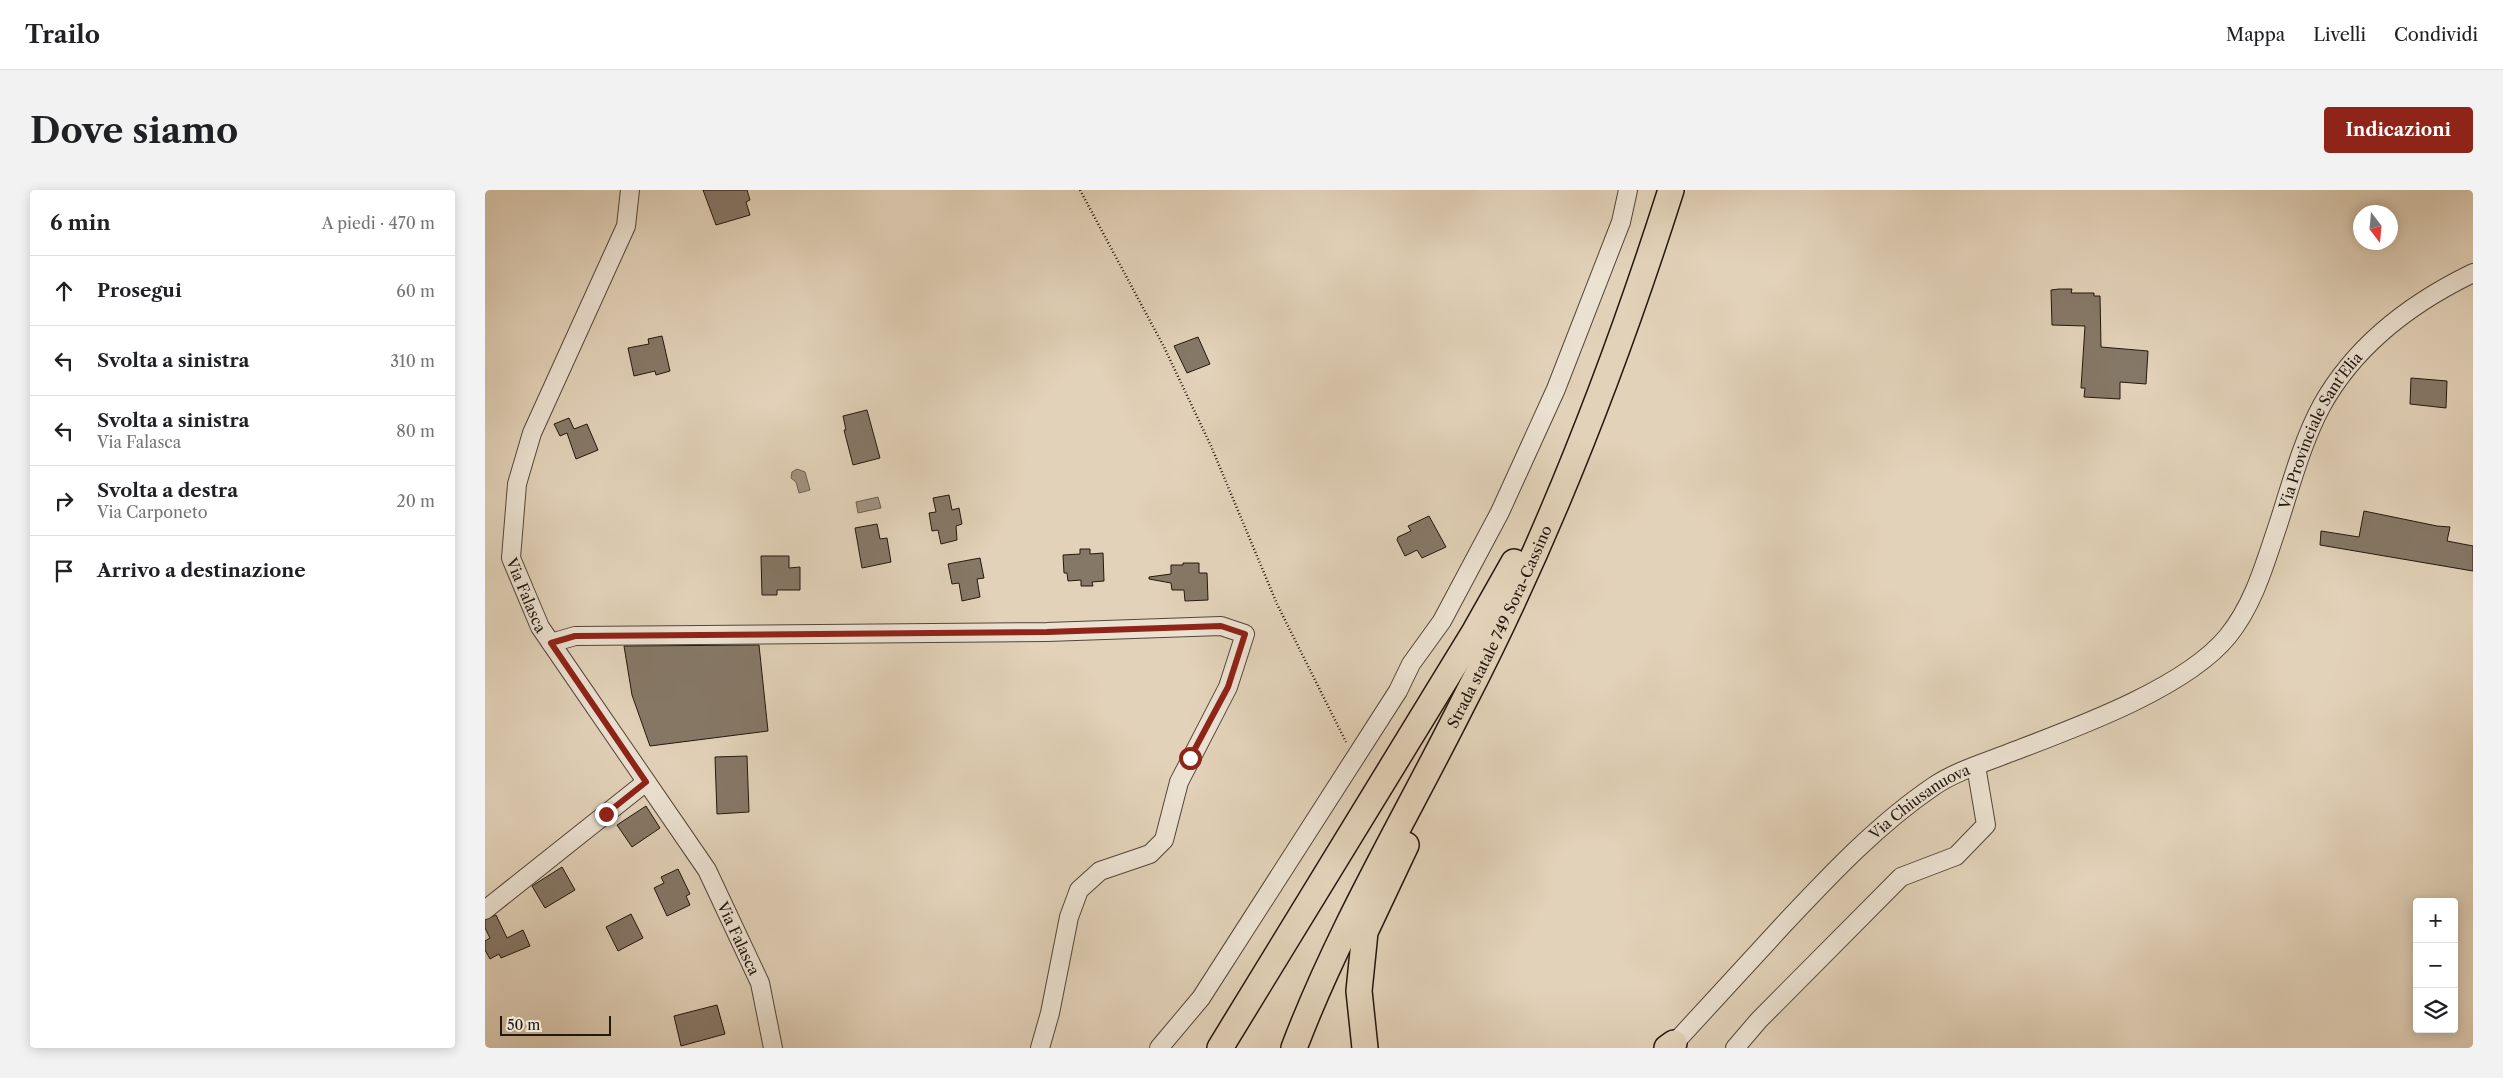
<!DOCTYPE html>
<html lang="it">
<meta charset="utf-8">
<style>
:root{--surface:#fff;--page:#f2f2f2;--text:#202124;--muted:#757577;--line:#e0e0e0;--accent:#8f2418}
body{margin:0;font-family:"Libre Caslon Text",serif;background:var(--page);color:var(--text)}
.controls{position:absolute;right:15px;bottom:15px;display:grid;overflow:hidden;border-radius:5px;box-shadow:0 2px 12px #0003}
.controls button{width:45px;height:45px;display:grid;place-items:center;padding:0;border:0;border-bottom:1px solid var(--line);background:var(--surface);color:var(--text);font:25px sans-serif}
.compass{position:absolute;left:1868px;top:15px;width:45px;height:45px;border-radius:50%;background:var(--surface);box-shadow:0 2px 12px #0003;rotate:164deg}
.scale{position:absolute;left:15px;bottom:12px;width:111px;box-sizing:border-box;padding-left:5px;border:2px solid #23170e;border-top:0;font-size:14px;line-height:18px;white-space:nowrap;color:#23170e;-webkit-text-stroke:4px #ece2d2;paint-order:stroke}
.stop{position:absolute;width:15px;height:15px;margin:-11px;border:4px solid #8f2418;border-radius:50%;background:#fff}
.stop.end{background:#8f2418;border-color:#fff;box-shadow:0 1px 5px #0008}
.list{margin:0;padding:0;list-style:none}
h2{display:flex;justify-content:space-between;align-items:center;height:65px;margin:0;padding:0 20px;font-size:21px}
h2 small{font-size:16px;font-weight:400;color:var(--muted)}
.list li{display:grid;grid-template-columns:32px 1fr auto;gap:15px;align-items:center;box-sizing:border-box;height:70px;padding:0 20px;border-top:1px solid var(--line)}
.list b{display:block;font-size:19px;white-space:nowrap}
.list p{margin:0;font-size:16px;white-space:nowrap;color:var(--muted)}
.list em{font-size:16px;font-style:normal;color:var(--muted)}
.icon{flex:none;width:28px;height:28px;fill:none;stroke:currentColor;stroke-width:2;stroke-linecap:round;stroke-linejoin:round}
.map{position:relative;flex:none;width:1988px;height:858px;overflow:hidden;border-radius:5px}
header{display:flex;align-items:center;gap:30px;box-sizing:border-box;height:70px;padding:0 25px;background:var(--surface);border-bottom:1px solid var(--line)}
header strong{font-size:24px}
nav{display:flex;gap:28px;margin-inline-start:auto;font-size:18px}
.intro{display:flex;align-items:center;justify-content:space-between;box-sizing:border-box;height:120px;padding:0 30px}
h1{margin:0;font-size:35px}
.button{padding:12px 22px;border-radius:5px;background:var(--accent);color:#fff;font-size:18px;font-weight:700}
main{display:flex;gap:30px;padding:0 30px}
aside{flex:1;background:var(--surface);border-radius:5px;box-shadow:0 2px 12px #0003}
.map>svg:first-child{display:block}
.water{fill:#a1927f;stroke:#6f6152}
.building{fill:#867867;stroke:#23170e}
.lines{fill:none;stroke-linecap:round;stroke-linejoin:round}
.minor-casing{stroke:#534639;stroke-width:20}
.highway-casing{stroke:#23170e;stroke-width:28}
.path{stroke:#23170e;stroke-width:2.5;stroke-dasharray:1 2.5;stroke-linecap:butt}
.minor{stroke:#ece2d2;stroke-width:18}
.highway{stroke:#e2d2b9;stroke-width:25}
.route{stroke:#8f2418;stroke-width:6}
.labels{text-anchor:middle;dominant-baseline:central;stroke-width:5;stroke-linejoin:round;paint-order:stroke}
.street-label{font-size:15px;fill:#23170e;stroke:#ece2d2}
</style>
<header>
<strong>Trailo</strong>
<nav><a>Mappa</a><a>Livelli</a><a>Condividi</a></nav>
</header>
<div class="intro"><h1>Dove siamo</h1><a class="button">Indicazioni</a></div>
<main>
<aside>
<h2>6 min<small>A piedi · 470 m</small></h2>
<ul class="list">
<li><svg class="icon" aria-label="ahead" viewBox="0 0 24 24"><path d="M12 20V5M6 11l6-6 6 6"/></svg><div><b>Prosegui</b></div><em>60 m</em></li>
<li><svg class="icon" aria-label="left" viewBox="0 0 24 24"><path d="M17 20v-9H6M10 6l-5 5 5 5"/></svg><div><b>Svolta a sinistra</b></div><em>310 m</em></li>
<li><svg class="icon" aria-label="left" viewBox="0 0 24 24"><path d="M17 20v-9H6M10 6l-5 5 5 5"/></svg><div><b>Svolta a sinistra</b><p>Via Falasca</p></div><em>80 m</em></li>
<li><svg class="icon" aria-label="right" viewBox="0 0 24 24"><path d="M7 20v-9h11M14 6l5 5-5 5"/></svg><div><b>Svolta a destra</b><p>Via Carponeto</p></div><em>20 m</em></li>
<li><svg class="icon" aria-label="arrive" viewBox="0 0 24 24"><path d="M6 21V4h12l-3 4 3 4H6"/></svg><div><b>Arrivo a destinazione</b></div></li>
</ul>
</aside>
<div class="map">
<svg width="1988" height="858" viewBox="0 0 1988 858">
<rect width="100%" height="100%" fill="#e2d2b9"/>
<filter id="stains"><feTurbulence type="fractalNoise" baseFrequency=".004" numOctaves="4"/><feColorMatrix values="0 0 0 0 .2 0 0 0 0 .09 0 0 0 0 .02 0 0 0 .5 -.17"/></filter>
<radialGradient id="worn" r=".72"><stop offset=".6" stop-color="#630" stop-opacity="0"/><stop offset="1" stop-color="#630" stop-opacity=".3"/></radialGradient>
<path class="water" d="M312 279 320 282 325 300 314 303 311 292 306 288 307 282Z
M393 307 396 318 373 323 371 312Z"/>
<path class="building" d="M218 0H262L265 10 261 12 265 25 231 35Z
M1574 99H1587L1586 103H1609V106H1615L1616 157 1663 161 1661 194 1635 192V209L1599 207 1600 198H1596L1600 136 1567 135 1566 100Z
M177 146 185 181 171 185 170 181 149 186 143 158 164 154 163 149Z
M713 147 725 174 702 183 689 156Z
M1926 188 1962 191 1961 218 1925 214Z
M382 220 395 268 368 275 359 240H361L358 226Z
M84 228 89 239 102 234 113 260 91 269 82 243 75 246 69 234Z
M464 305 467 320 474 318 477 334 471 336 472 350 456 354 453 340 447 341 444 323 451 322 448 308Z
M1879 321 1952 336 1965 337 1962 351 1988 356V381L1835 355 1836 341 1874 347Z
M944 326 961 357 937 368 932 360 920 366 912 350 913 347 926 341 923 336Z
M392 334 395 349 402 348 406 372 377 378 370 338Z
M595 359H605V364L618 363 619 391 607 392 608 396H596V390L583 391 582 383H579L578 365 595 364Z
M276 366H304V378L315 377V400H292V405H277Z
M495 368 499 388 492 389 495 407 477 411 474 393 467 394 463 374Z
M698 373H714V383H722L723 410 700 411 699 400H687L686 393 664 389V387L686 384V375H698Z
M274 455 283 541 165 556 147 505 139 456Z
M262 566 264 622 232 624 230 567Z
M161 616 175 638 147 657 132 635Z
M77 677 90 700 60 718 47 696Z
M193 679 205 704 201 706 205 715 182 726 169 698 179 693 176 687Z
M146 724 158 748 133 761 121 737Z
M11 725 22 748 38 740 45 756 16 768 14 764 5 769 0 760V751L5 748 0 738V730Z
M232 815 240 844 196 856 189 826Z"/>
<g class="lines">
<g class="minor-casing">
<g id="minor">
<path id="s1" d="M145 0 141 36 47 243 32 294 26 368 55 437 222 680 275 793 288 858"/>
<path d="M66 453 90 446 562 442 736 436 760 444 743 497 694 592 679 650 665 664 615 681 594 700 584 727 565 823 555 858"/>
<path d="M0 720 161 592"/>
<path d="M674 858 716 808 913 501 926 474 957 431 1015 322 1071 199 1136 32 1143 0"/>
<path id="s2" d="M1185 858C1223 817 1261 775 1299 734 1346 684 1393 634 1449 596 1471 581 1499 573 1524 563 1587 539 1700 499 1743 446 1769 414 1780 373 1793 335 1806 295 1817 252 1837 215 1871 154 1926 113 1988 83"/>
<path d="M1250 858 1274 830 1416 687 1471 666 1501 635 1491 576"/>
</g>
</g>
<g class="highway-casing">
<g id="highway">
<path d="M735 858 990 441 1029 372"/>
<path id="s3" d="M809 858C854 739 920 629 977 515 1062 351 1130 176 1186 0"/>
<path d="M880 858 874 801 880 742 921 655"/>
<path d="M1182 858 1189 853"/>
</g>
</g>
<path class="path" d="M595 0 679 157 726 256 792 414 861 552"/>
<use href="#minor" class="minor"/>
<use href="#highway" class="highway"/>
</g>
<g class="lines">
<path class="route" d="M121 624 161 592 66 453 90 446 562 442 736 436 760 444 743 497 705 568"/>
</g>
<g class="labels">
<g class="street-label">
<text stroke="none"><textPath href="#s2" startOffset="932">Via Provinciale Sant'Elia</textPath></text>
<text stroke="none"><textPath href="#s1" startOffset="431">Via Falasca</textPath></text>
<text stroke="none"><textPath href="#s3" startOffset="469">Strada statale 749 Sora-Cassino</textPath></text>
<text stroke="none"><textPath href="#s2" startOffset="352">Via Chiusanuova</textPath></text>
<text stroke="none"><textPath href="#s1" startOffset="836">Via Falasca</textPath></text>
</g>
</g>
<rect width="100%" height="100%" filter="url(#stains)"/>
<rect width="100%" height="100%" fill="url(#worn)"/>
</svg>
<div class="controls">
<button>+</button>
<button>−</button>
<button><svg class="icon" aria-label="layers" viewBox="0 0 24 24"><path d="M12 4l9 5-9 5-9-5zM3 14l9 5 9-5"/></svg></button>
</div>
<svg class="compass" viewBox="-18 -18 36 36"><path d="M0-13l5 13h-10z" fill="#e53935"/><path d="M0 13l5-13h-10z" fill="#757577"/></svg>
<div class="scale">50 m</div>
<div class="stop" style="left:705px;top:568px"></div>
<div class="stop end" style="left:121px;top:624px"></div>
</div>
</main>
